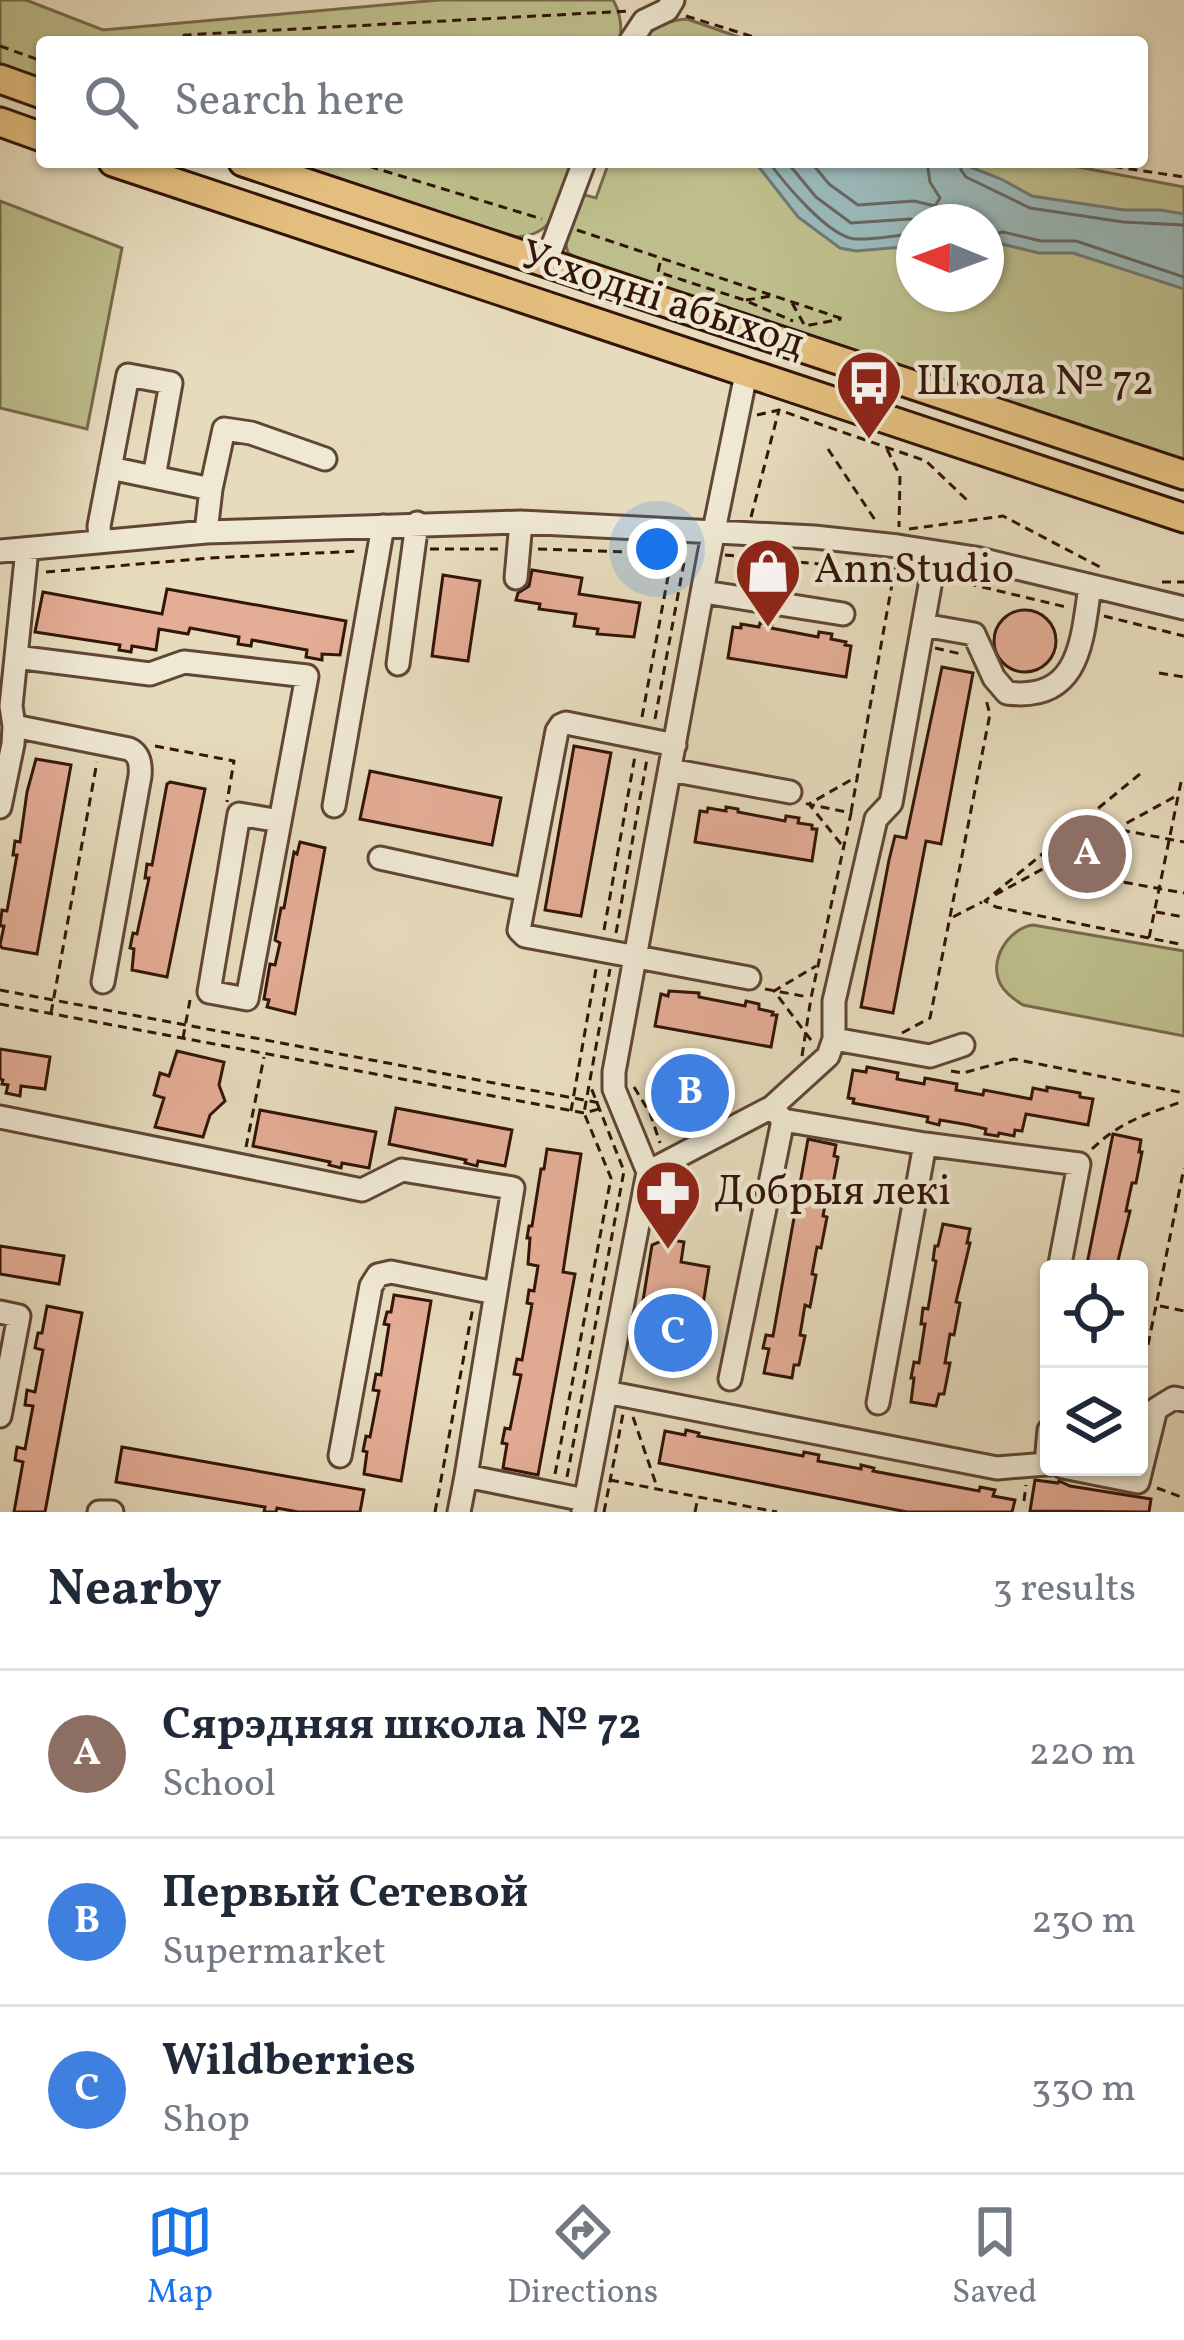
<!DOCTYPE html>
<meta charset="utf-8">
<style>
:root{--surface:#fff;--page:#f2f2f3;--text:#1f2937;--muted:#747a83;--line:#e0e1e3;--accent:#1a73e8}
body{margin:0;font-family:Vollkorn,serif;background:var(--page);color:var(--text)}
.controls{position:absolute;right:36px;bottom:36px;display:grid;overflow:hidden;border-radius:12px;box-shadow:0 3px 9px #0004}
.controls button{width:108px;height:108px;display:grid;place-items:center;padding:0;border:0;border-bottom:3px solid var(--line);background:var(--surface);color:var(--text);font:60px sans-serif}
.compass{position:absolute;left:896px;top:204px;width:108px;height:108px;border-radius:50%;background:var(--surface);box-shadow:0 3px 9px #0004;rotate:271deg}
.you{position:absolute;left:657px;top:549px;width:42px;height:42px;margin:-30px;border:9px solid #fff;border-radius:50%;background:#1a73e8;box-shadow:0 0 0 18px #1a73e833}
.badge{display:grid;place-items:center;width:78px;height:78px;border-radius:50%;background:var(--accent);color:#fff;font-size:39px;font-weight:700}
.pin{position:absolute;translate:-50% -50%;border:6px solid #fff;box-shadow:0 3px 12px #0006}
.list{margin:0;padding:0;list-style:none}
h2{display:flex;justify-content:space-between;align-items:center;height:156px;margin:0;padding:0 48px;font-size:51px}
h2 small{font-size:39px;font-weight:400;color:var(--muted)}
.list li{display:grid;grid-template-columns:78px 1fr auto;gap:36px;align-items:center;box-sizing:border-box;height:168px;padding:0 48px;border-top:3px solid var(--line)}
.list b{display:block;font-size:45px;white-space:nowrap}
.list p{margin:0;font-size:39px;white-space:nowrap;color:var(--muted)}
.list em{font-size:39px;font-style:normal;color:var(--muted)}
.icon{flex:none;width:66px;height:66px;fill:none;stroke:currentColor;stroke-width:2;stroke-linecap:round;stroke-linejoin:round}
.map{position:relative;flex:none;width:1184px;height:1512px;overflow:hidden}
.search{position:absolute;background:var(--surface);box-shadow:0 3px 9px #0004;left:36px;right:36px;top:36px;height:132px;display:flex;align-items:center;gap:30px;box-sizing:border-box;padding:0 42px;border-radius:12px;color:var(--muted);font-size:45px}
.sheet{height:660px;background:var(--surface)}
nav{display:flex;justify-content:space-around;align-items:center;box-sizing:border-box;height:168px;border-top:3px solid var(--line);background:var(--surface);font-size:33px;color:var(--muted)}
nav a{display:grid;justify-items:center;gap:6px}
nav .on{color:var(--accent)}
.map>svg:first-child{display:block}
.green{fill:#bdbe8b;stroke:#78694a;stroke-width:3;fill-rule:evenodd}
.water{fill:#99b9ba;stroke:#707773;stroke-width:3}
.lines{fill:none;stroke-linecap:round;stroke-linejoin:round}
.shore{stroke:#666661;stroke-width:3}
.building{fill:#e4ad96;stroke:#331408;stroke-width:3}
.minor-casing{stroke:#604635;stroke-width:27}
.major-casing{stroke:#331408;stroke-width:33}
.path{stroke:#331408;stroke-width:3;stroke-dasharray:9 6;stroke-linecap:butt}
.minor{stroke:#efe8d3;stroke-width:21}
.major{stroke:#e3be7e;stroke-width:27}
.labels{text-anchor:middle;dominant-baseline:central;stroke-width:9;stroke-linejoin:round;paint-order:stroke}
.street-label{font-size:42px;fill:#331408;stroke:#efe8d3}
.poi-label{font-size:42px;fill:#331408;stroke:#efe8d3;text-anchor:start}
</style>
<div class="map">
<svg width="1184" height="1512" viewBox="0 0 1184 1512">
<rect width="100%" height="100%" fill="#e6dbbc"/>
<filter id="stains"><feTurbulence type="fractalNoise" baseFrequency=".00167" numOctaves="4"/><feColorMatrix values="0 0 0 0 .2 0 0 0 0 .09 0 0 0 0 .02 0 0 0 .5 -.17"/></filter>
<radialGradient id="worn" r=".72"><stop offset=".6" stop-color="#630" stop-opacity="0"/><stop offset="1" stop-color="#630" stop-opacity=".3"/></radialGradient>
<path class="green" d="M0 0H26L103 30 439 0H613C621 13 622 27 620 42H42V86L0 69Z
M687 19 753 42H641C653 27 667 20 687 19Z
M269 162H577C563 195 559 235 517 237Z
M609 162H1052L1184 187V461L582 261 568 253 564 238 581 194 596 198ZM914 222H986V294H914Z
M0 201 122 248 87 429 0 408Z
M1033 925 1184 951V1036L1023 1005C1015 1000 1006 994 1001 985 987 961 1009 928 1033 925Z"/>
<path class="water" d="M755 162H958L1001 179 1032 196 1124 210H1161L1184 214V289L1073 253H1039L1002 244 986 249V222H914V246L856 251 840 248 798 217Z"/>
<g class="lines">
<path class="shore" d="M769 162C784 183 829 237 855 239 874 240 895 235 914 234
M787 162 816 197 851 223 910 219 925 222
M811 162 829 184 858 205 914 201 935 206 940 198 930 182 927 162
M960 162 961 170 966 177 1030 208 1123 222 1184 225
M986 236 1003 232 1041 241H1076L1184 277"/>
</g>
<path class="building" d="M532 570 582 578 579 594 640 603 634 637 597 634 598 629 574 626 576 614 539 609 540 604 516 600 518 593 529 586Z
M443 575 480 581 468 661 432 656Z
M167 589 346 621 340 655 322 654V660L306 657 307 650 252 640 251 646 238 644 239 637 190 628 188 634 159 629 156 650 132 646 131 652 119 650 120 645 35 632 43 592 162 614Z
M994 641a31 31 0 1 1 62 0a31 31 0 1 1-62 0Z
M760 623 772 625 771 628 818 637 819 632 832 634 831 639 846 642 845 645 851 646 846 677 728 658 733 627 741 628V624L759 627Z
M942 667 973 673 941 844 926 841 893 1013 861 1007 889 860 895 836 906 838Z
M574 746 611 753 581 916 545 910Z
M36 759 71 765 37 954 2 948 0 945 4 926H0L2 910 7 911 17 855H13L15 841 20 842 27 792Z
M370 771 501 798 492 845 360 819Z
M170 782 205 789 167 977 132 970 134 949 130 948 133 933 137 934 149 878H145L147 864 152 865 167 784Z
M726 807 738 809V812L785 821 786 816 799 818 798 823 812 825V829H817L812 861 695 842 700 811 707 812 708 808 726 811Z
M300 842 325 848 295 1014 267 1007 269 1000 264 999 270 964 275 965 280 943 275 940 281 908H284L294 852 297 854Z
M669 991 699 993V997L745 1006 746 1001 759 1004V1009L773 1012 772 1015H777L771 1047 655 1026 661 994 668 996Z
M0 1049 50 1057 45 1089 21 1086 20 1096 6 1093 8 1085 2 1084 3 1080 0 1079Z
M177 1051 224 1062 219 1085 225 1101 210 1115 203 1137 155 1127 164 1098 154 1095 160 1073 169 1076Z
M683 1061 724 1068 716 1113 649 1101 652 1081Z
M867 1067 898 1073 897 1079 924 1084 925 1078 957 1084 956 1090 983 1095 984 1090 1031 1099 1033 1088 1047 1091V1087L1080 1093V1097L1093 1099 1088 1125 1026 1114 1022 1131 1015 1130 1014 1136 999 1133 998 1136 985 1134 986 1129 969 1125 940 1120 939 1125 927 1122 928 1117 853 1103 854 1099 848 1098 853 1070 866 1072Z
M396 1108 512 1130 505 1166 478 1161 477 1166 465 1163 466 1160 389 1144Z
M260 1110 376 1132 369 1168 342 1163 341 1168 329 1165 330 1162 253 1146Z
M1113 1134 1141 1140 1139 1152H1142L1136 1183H1132L1126 1211H1130L1116 1269H1089L1090 1265 1087 1264Z
M808 1139 836 1145 834 1156 838 1157 832 1189H828L823 1216 827 1217 821 1248 817 1247 812 1274 816 1275 810 1307 805 1305 800 1335 805 1336 799 1365H794L792 1378 764 1373 769 1349 763 1348 766 1335 773 1336Z
M547 1149 581 1154 563 1272 575 1274 538 1475 503 1468 507 1444 502 1443 505 1428 510 1429 521 1375 514 1374 517 1359 522 1360 532 1304 527 1303 529 1290 534 1291 538 1266 528 1264 530 1238H527L529 1226H532L541 1169H544Z
M943 1224 970 1229 967 1243H970L956 1302 960 1303 954 1335 950 1334 945 1363H950L944 1394H939L936 1406 911 1402 914 1378H911L914 1362 919 1363 925 1324H921L923 1308 928 1309 936 1261 933 1260 935 1246H938Z
M666 1239 684 1242 681 1262 709 1267 701 1317 688 1316 681 1358 635 1350 652 1245Z
M0 1246 64 1256 59 1284 0 1274Z
M394 1295 431 1301 401 1481 364 1474 367 1452 363 1451 366 1436 370 1437 379 1391 373 1390 376 1374 381 1375 389 1325 384 1324 387 1312H391Z
M47 1306 82 1313 45 1512H14L23 1462 15 1460 17 1447 25 1449 33 1406 25 1405 27 1390 35 1392 43 1350 35 1348 38 1333H42Z
M686 1430 699 1433 698 1436 803 1456 804 1452 819 1455 818 1461 861 1469V1465L874 1468 873 1471 979 1491 980 1487 995 1490 993 1496 1015 1500 1012 1512H907L659 1463 665 1431 685 1435Z
M122 1447 364 1490 360 1512H298L277 1508 276 1512H264L265 1507 116 1482Z
M1035 1480 1058 1483 1059 1481 1070 1486 1151 1499 1149 1512 1030 1511Z"/>
<g class="lines">
<g class="minor-casing">
<path id="minor" d="M630 42 644 21 667 10 673 0
M546 263 584 162
M110 468 211 489
M206 532 211 489 224 429 251 433 325 459
M100 541 99 526 128 375 171 383 154 477
M27 549 16 657 150 674 184 662 307 676 247 999 209 992 239 814 280 821
M0 551 206 532 521 522 814 537 898 546 975 558 1184 608
M516 578 521 522
M704 592 843 614
M923 625 974 634 994 678 1007 693C1080 702 1082 641 1090 586
M398 664 417 523
M14 726 129 749C140 754 141 765 140 776L103 982
M675 745 566 723 561 725 557 731 519 930 525 936 749 978
M670 770 790 792
M334 806 383 526
M0 807 13 744 14 726 11 706 16 657
M380 858 526 890
M834 1039 930 1056 963 1045
M772 1107 828 1056 834 1039V1001L876 819 891 803 936 552
M0 1117 362 1190 402 1170 513 1188 466 1476 585 1500
M648 1172 772 1107 783 1120 925 1144 1079 1164 1059 1269
M0 1312 19 1316 0 1416
M730 1379 783 1120
M606 1392 997 1468 1046 1464
M878 1403 925 1144
M1049 1430 1046 1464H1049
M340 1456 371 1286 378 1275 391 1272 495 1293
M1063 1467 1138 1482 1156 1409 1174 1398 1184 1400
M99 1512H112
M459 1512 466 1476
M583 1512 648 1172 614 1089V1072L709 555 746 374"/>
</g>
<g class="major-casing">
<path id="major" d="M0 79 42 94
M0 122 42 137
M113 162 1184 518
M243 162 1184 475"/>
</g>
<path class="path" d="M686 16 770 42
M169 42 185 35 629 11
M0 46 42 61
M355 162 542 219
M1084 162 1184 177
M577 230 843 319
M660 263 658 272 744 300 793 321
M746 300 772 296
M792 303 805 326 841 319
M757 415 779 410 926 461 969 502
M828 449 877 523
M887 449 900 476 899 527
M751 517 779 410
M909 529 1003 516 1102 568
M430 549H498
M538 549 686 554
M725 555 913 573
M46 572 210 558 360 551
M953 580 1066 607
M1162 582H1184
M1104 616 1184 636
M935 648 961 654
M1159 673 1184 677
M642 717 672 555
M655 719 685 557
M155 746 234 761 227 802
M1140 774 985 901 996 907 1149 938
M1181 782 1149 938 1184 945
M851 812 896 562
M1121 830 1184 842
M841 844 809 804 856 777
M1050 869 1184 893
M995 895 1178 795
M1156 912 1184 917
M953 917 982 902
M604 930 635 756
M616 933 647 759
M765 989 808 997
M0 990 600 1103
M0 1004 584 1113 599 1109
M51 1013 97 762
M902 1033 930 1018 990 714 986 700
M183 1038 190 1000
M811 1040 774 991 816 966
M802 1056 811 998 851 813 803 803
M951 1071 963 1073 1014 1059 1184 1093
M634 1087 650 1113 660 1143
M571 1111 596 969
M650 1113 699 1122
M246 1147 264 1057
M1092 1149C1121 1121 1147 1114 1184 1101
M1160 1306 1184 1311
M1139 1389 1184 1168
M633 1417 657 1487
M555 1474 611 1178 584 1113 610 969
M567 1477 624 1171 590 1085
M610 1480 777 1512
M1157 1488 1184 1498
M1024 1501 1026 1485
M435 1512 473 1307
M604 1512 623 1414
M695 1512 698 1497"/>
<use href="#minor" class="minor"/>
<use href="#major" class="major"/>
</g>
<defs>
<g id="bus-pin" transform="scale(3.45)"><path d="M0 17L-7.5 6A9.5 9.5 0 1 1 7.5 6Z" fill="#8f2418" stroke="#efe8d3"/><path d="M-5-6H5V4H4V6H2V4H-2V6H-4V4H-5ZM-3.5-4V0h7V-4ZM-3.5 1.2v1.5H-2V1.2ZM2 1.2v1.5H3.5V1.2Z" fill="#fff"/></g>
<g id="shop-pin" transform="scale(3.45)"><path d="M0 17L-7.5 6A9.5 9.5 0 1 1 7.5 6Z" fill="#8f2418" stroke="#efe8d3"/><path d="M-5-2.5h2.3a2.7 3.5 0 0 1 5.4 0H5L5.5 6h-11ZM-1.5-2.5h3a1.5 2.3 0 0 0-3 0Z" fill="#fff"/></g>
<g id="pharmacy-pin" transform="scale(3.45)"><path d="M0 17L-7.5 6A9.5 9.5 0 1 1 7.5 6Z" fill="#8f2418" stroke="#efe8d3"/><path d="M-2-6h4v4h4v4h-4v4h-4v-4h-4v-4h4Z" fill="#fff"/></g>
</defs>
<g fill-rule="evenodd">
<use href="#bus-pin" x="869" y="383"/>
<use href="#shop-pin" x="768" y="571"/>
<use href="#pharmacy-pin" x="668" y="1193"/>
</g>
<g class="labels">
<g class="street-label">
<text transform="translate(662 301) rotate(18)">Усходні абыход</text>
</g>
<g class="poi-label">
<text x="916" y="383">Школа № 72</text>
<text x="814" y="571">AnnStudio</text>
<text x="714" y="1193">Добрыя лекі</text>
</g>
</g>
<rect width="100%" height="100%" filter="url(#stains)"/>
<rect width="100%" height="100%" fill="url(#worn)"/>
</svg>
<div class="controls">
<button><svg class="icon" aria-label="locate" viewBox="0 0 24 24"><circle cx="12" cy="12" r="6"/><path d="M12 2v4M12 18v4M2 12h4M18 12h4"/></svg></button>
<button><svg class="icon" aria-label="layers" viewBox="0 0 24 24"><path d="M12 4l9 5-9 5-9-5zM3 14l9 5 9-5"/></svg></button>
</div>
<svg class="compass" viewBox="-18 -18 36 36"><path d="M0-13l5 13h-10z" fill="#e53935"/><path d="M0 13l5-13h-10z" fill="#747a83"/></svg>
<div class="you"></div>
<div class="pin badge" style="left:1087px;top:854px;background:#8d6e63">A</div>
<div class="pin badge" style="left:690px;top:1093px;background:#3f7fe0">B</div>
<div class="pin badge" style="left:673px;top:1333px;background:#3f7fe0">C</div>
<div class="search"><svg class="icon" aria-label="search" viewBox="0 0 24 24"><circle cx="10" cy="10" r="6"/><path d="M15 15l6 6"/></svg>Search here</div>
</div>
<section class="sheet">
<h2>Nearby<small>3 results</small></h2>
<ul class="list">
<li><span class="badge" style="background:#8d6e63">A</span><div><b>Сярэдняя школа № 72</b><p>School</p></div><em>220 m</em></li>
<li><span class="badge" style="background:#3f7fe0">B</span><div><b>Первый Сетевой</b><p>Supermarket</p></div><em>230 m</em></li>
<li><span class="badge" style="background:#3f7fe0">C</span><div><b>Wildberries</b><p>Shop</p></div><em>330 m</em></li>
</ul>
</section>
<nav>
<a class="on"><svg class="icon" aria-label="map" viewBox="0 0 24 24"><path d="M3 6l6-2 6 2 6-2v14l-6 2-6-2-6 2zM9 4v14M15 6v14"/></svg>Map</a>
<a><svg class="icon" aria-label="directions" viewBox="0 0 24 24"><path d="M12 3l9 9-9 9-9-9zM9 14v-3h6M13 9l2 2-2 2"/></svg>Directions</a>
<a><svg class="icon" aria-label="saved" viewBox="0 0 24 24"><path d="M7 4h10v16l-5-4-5 4z"/></svg>Saved</a>
</nav>
